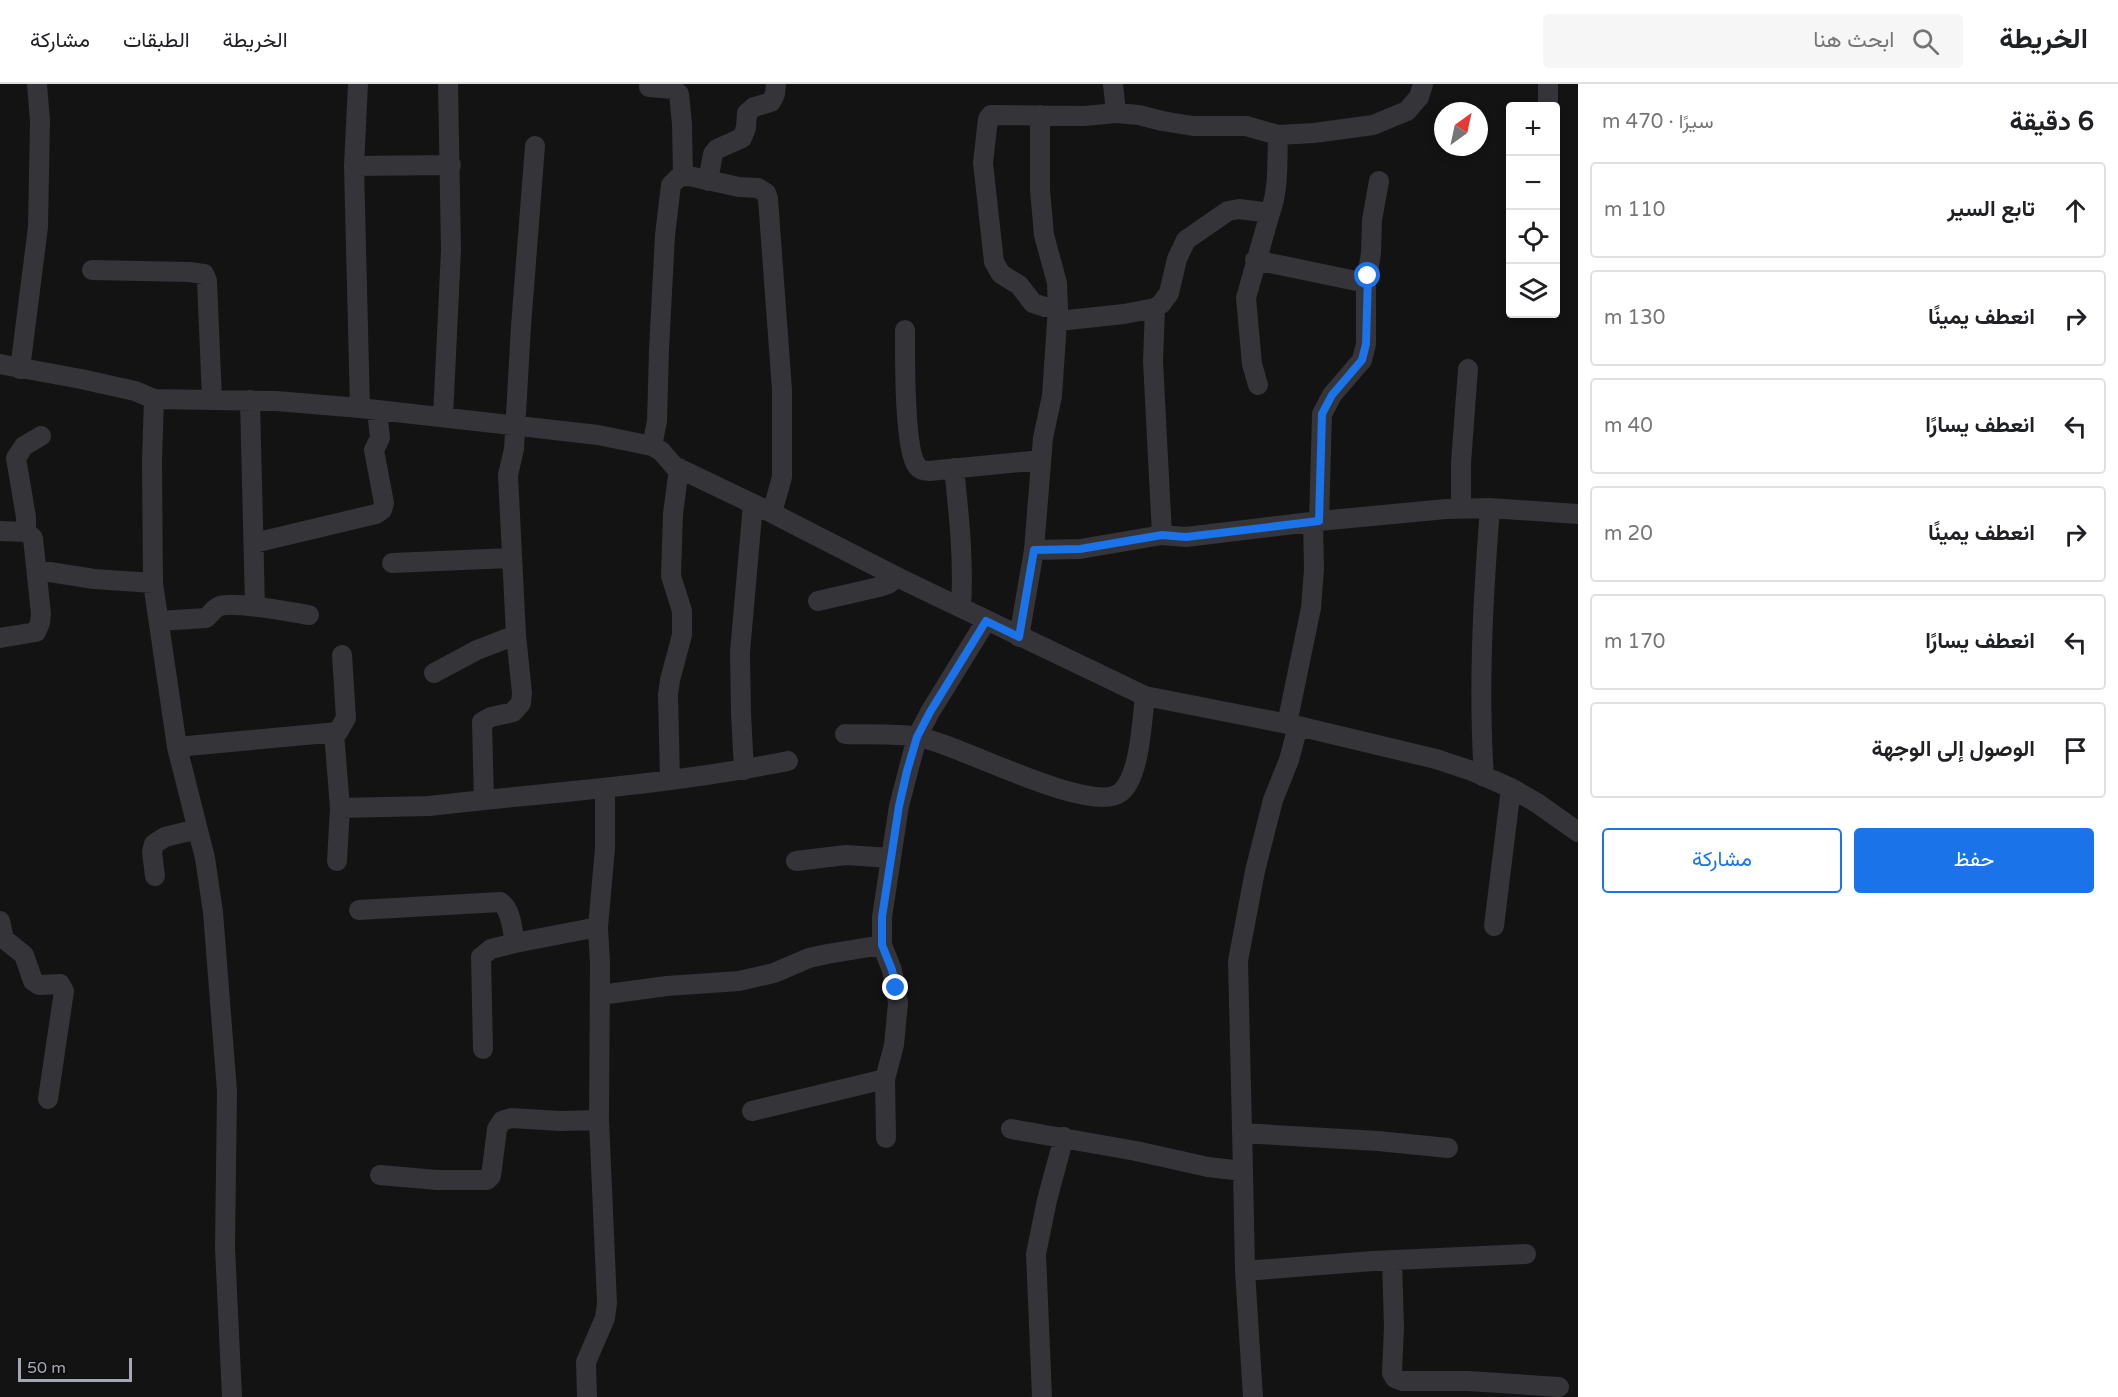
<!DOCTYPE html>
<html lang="ar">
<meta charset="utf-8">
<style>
:root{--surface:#fff;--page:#f6f6f6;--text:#202124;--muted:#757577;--line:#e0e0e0;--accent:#1a73e8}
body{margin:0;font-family:"Varela Round",Vazirmatn,sans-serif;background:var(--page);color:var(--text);direction:rtl}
.controls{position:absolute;right:18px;top:18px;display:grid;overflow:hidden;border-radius:6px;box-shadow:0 3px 9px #0003}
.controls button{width:54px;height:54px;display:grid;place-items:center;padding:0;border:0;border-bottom:2px solid var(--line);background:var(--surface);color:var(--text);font:30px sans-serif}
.compass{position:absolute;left:1434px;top:18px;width:54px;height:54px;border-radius:50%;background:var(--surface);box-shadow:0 3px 9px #0003;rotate:33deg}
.scale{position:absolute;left:18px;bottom:15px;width:114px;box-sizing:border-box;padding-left:6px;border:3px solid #a5a8b4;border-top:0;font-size:16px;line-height:21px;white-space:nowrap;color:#a5a8b4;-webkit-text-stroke:4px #0e0e0f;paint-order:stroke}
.stop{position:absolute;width:18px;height:18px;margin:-14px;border:4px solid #1a73e8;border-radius:50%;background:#fff}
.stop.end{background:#1a73e8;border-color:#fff;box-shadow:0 2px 6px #0008}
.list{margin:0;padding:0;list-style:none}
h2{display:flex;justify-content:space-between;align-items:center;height:78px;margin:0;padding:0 24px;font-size:26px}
h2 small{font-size:20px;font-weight:400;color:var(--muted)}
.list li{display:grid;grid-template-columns:39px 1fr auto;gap:18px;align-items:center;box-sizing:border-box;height:96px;margin:0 12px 12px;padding:0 12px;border:2px solid var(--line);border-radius:6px}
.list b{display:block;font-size:22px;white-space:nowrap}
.list em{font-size:20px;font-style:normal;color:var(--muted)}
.actions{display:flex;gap:12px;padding:18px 24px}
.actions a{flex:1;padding:14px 0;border:2px solid var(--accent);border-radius:6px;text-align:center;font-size:21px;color:var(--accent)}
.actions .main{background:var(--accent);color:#fff}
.icon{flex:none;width:33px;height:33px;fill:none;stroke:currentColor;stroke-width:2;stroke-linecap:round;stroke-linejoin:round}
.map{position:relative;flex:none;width:1578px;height:1313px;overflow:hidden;direction:ltr}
header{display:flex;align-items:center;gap:36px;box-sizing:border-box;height:84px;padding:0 30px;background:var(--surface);border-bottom:2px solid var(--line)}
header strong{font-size:28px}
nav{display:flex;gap:33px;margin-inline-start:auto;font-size:21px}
.search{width:420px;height:54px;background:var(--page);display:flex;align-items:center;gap:15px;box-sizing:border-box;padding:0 21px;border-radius:6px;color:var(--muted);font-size:22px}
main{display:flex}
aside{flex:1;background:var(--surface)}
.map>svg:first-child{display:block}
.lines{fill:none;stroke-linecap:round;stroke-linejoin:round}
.minor{stroke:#343439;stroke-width:20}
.route{stroke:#1a73e8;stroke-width:8}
</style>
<header>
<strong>الخريطة</strong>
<div class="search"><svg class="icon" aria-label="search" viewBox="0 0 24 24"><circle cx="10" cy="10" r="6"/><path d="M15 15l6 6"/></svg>ابحث هنا</div>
<nav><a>الخريطة</a><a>الطبقات</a><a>مشاركة</a></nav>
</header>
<main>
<aside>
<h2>6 دقيقة<small>سيرًا · 470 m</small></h2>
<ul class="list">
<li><svg class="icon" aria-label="ahead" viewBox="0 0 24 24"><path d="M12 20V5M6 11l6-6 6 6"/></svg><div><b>تابع السير</b></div><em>110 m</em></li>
<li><svg class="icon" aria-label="right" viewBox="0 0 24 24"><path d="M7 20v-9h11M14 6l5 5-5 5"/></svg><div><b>انعطف يمينًا</b></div><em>130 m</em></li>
<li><svg class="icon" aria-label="left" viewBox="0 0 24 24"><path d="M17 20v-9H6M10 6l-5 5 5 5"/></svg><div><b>انعطف يسارًا</b></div><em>40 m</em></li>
<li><svg class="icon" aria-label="right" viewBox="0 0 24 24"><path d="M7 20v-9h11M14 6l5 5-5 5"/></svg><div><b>انعطف يمينًا</b></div><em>20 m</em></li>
<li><svg class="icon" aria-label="left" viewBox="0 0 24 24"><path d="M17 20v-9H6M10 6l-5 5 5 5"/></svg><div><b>انعطف يسارًا</b></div><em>170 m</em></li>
<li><svg class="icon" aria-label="arrive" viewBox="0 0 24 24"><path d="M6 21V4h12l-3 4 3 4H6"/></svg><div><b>الوصول إلى الوجهة</b></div></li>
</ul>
<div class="actions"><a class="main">حفظ</a><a>مشاركة</a></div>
</aside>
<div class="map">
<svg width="1578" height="1313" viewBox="0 0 1578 1313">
<rect width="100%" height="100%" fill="#131314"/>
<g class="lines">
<path class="minor" d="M358 0 354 82 360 324
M1113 0 1116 29
M1548 0V22
M649 3 673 5 679 10 682 40 683 92
M535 62 521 242 514 365 508 391 516 551 522 609 521 619 513 628 491 633 482 638 484 716C585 706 688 697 788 677
M354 82 451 81
M708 97 713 70 717 65 742 54 746 44 747 29 754 23 771 18 775 10 776 0
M1255 176 1366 199 1371 169 1372 136 1379 97
M92 186 189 188 204 190 207 197 212 315
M1058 223H1045L1033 219 1019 201 1001 190 994 178 983 79 988 35 991 31 1084 32 1116 29 1139 31 1162 37 1193 42H1246L1278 51 1314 49 1373 41 1407 27 1419 13 1423 0
M1155 224 1153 277 1162 451 1186 453 1319 437 1446 425 1490 424 1578 430
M1058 237 1124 230 1155 224 1161 220 1169 209 1177 175 1186 156 1228 127 1239 125 1270 129C1279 105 1277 77 1278 51
M905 246C905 272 904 365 917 382 920 386 924 387 929 387L1041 376
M0 280 81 295 135 307 154 315 276 317 360 324 598 351 652 362 661 367 674 382 772 429 897 493 1145 612 1298 642 1436 675 1472 687 1511 704 1537 719 1578 748
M20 285 38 143 40 37 37 0
M1258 301 1252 280 1246 214 1270 129
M250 316 255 523
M443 333 451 166 448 0
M652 362 657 337 659 266 665 151 671 101 679 93 689 92 739 103 758 104 766 109 768 115 782 306V393L772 429
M954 384C959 431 964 477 961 524
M1461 425V379L1468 285
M1319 437 1322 330 1332 311 1362 276 1366 260V199
M0 447 26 448 33 454 41 530 40 539 36 548 0 554
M26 448V433L16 374 24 362 41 352
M254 459 376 430 382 426 384 419 374 366 380 354 377 326
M1034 466 1080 465 1162 451
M392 479 512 474
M37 486 94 495 153 499 177 663 205 774 213 828 227 1007 225 1164 232 1313
M153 499 152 377 154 315
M818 517 879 503 888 500 897 493
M159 537 206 534C211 530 214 524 220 522 234 517 291 528 309 531
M1019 553 1034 466 1043 354 1052 312 1058 223 1057 199 1044 151 1040 106V31
M434 589 477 566 516 551
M1287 640 1311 524 1314 485 1313 438
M334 649 340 724 337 777
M845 650C869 651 894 649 918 653 957 659 1092 733 1121 708 1140 692 1142 636 1145 612
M177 663 338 648 346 634 342 571
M744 686 741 630 740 568 753 420
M1484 693C1478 603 1483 514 1490 424
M670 695 668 611 670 596 682 551V527L671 492 673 430 679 384
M340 724 429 722 484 716
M796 777 846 771 891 774
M155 792 152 768 154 760 165 753 197 745
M359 826 500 818C512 825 512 847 515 859L598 843 600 880 599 1036 560 1037 511 1034 502 1037 497 1045 491 1092 487 1096H437L380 1091
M0 837 4 855 24 871 33 897 39 901 60 900 64 907 48 1015
M1494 842 1511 704
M598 843 605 764V704
M600 911 667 902 739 897 774 889 809 874 827 870 882 861
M483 965 481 873 491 865 515 859
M752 1027 885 995
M1011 1045 1136 1067 1208 1083 1243 1087 1238 877 1255 787 1273 716 1289 676 1298 642
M1242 1049 1378 1057 1448 1064
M886 1054 885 995 894 961 898 919 892 886 882 861V833L899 722 917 653 930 628 986 537
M1243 1087 1245 1187 1253 1313
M1392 1176 1394 1243 1392 1289 1395 1294 1402 1297H1468L1559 1303
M1245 1187 1373 1177 1526 1170
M587 1313 586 1278 605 1234 607 1219 599 1036
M1042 1313 1036 1170 1047 1116 1064 1053"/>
</g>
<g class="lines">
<path class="route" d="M896 904 892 886 882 861V833L899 722 907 687 917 653 930 628 986 537 1019 553 1034 466 1080 465 1162 451 1186 453 1319 437 1322 330 1332 311 1362 276 1366 260 1368 192"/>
</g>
</svg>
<div class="controls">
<button>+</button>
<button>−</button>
<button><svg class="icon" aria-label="locate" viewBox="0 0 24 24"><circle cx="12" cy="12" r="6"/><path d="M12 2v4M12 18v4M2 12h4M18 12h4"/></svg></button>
<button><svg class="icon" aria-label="layers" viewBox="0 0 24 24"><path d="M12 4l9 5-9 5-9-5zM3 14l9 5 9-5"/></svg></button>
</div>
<svg class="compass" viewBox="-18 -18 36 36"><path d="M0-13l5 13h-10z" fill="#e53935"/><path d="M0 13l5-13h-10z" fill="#757577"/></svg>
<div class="scale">50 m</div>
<div class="stop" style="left:1368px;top:192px"></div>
<div class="stop end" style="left:896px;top:904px"></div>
</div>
</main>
